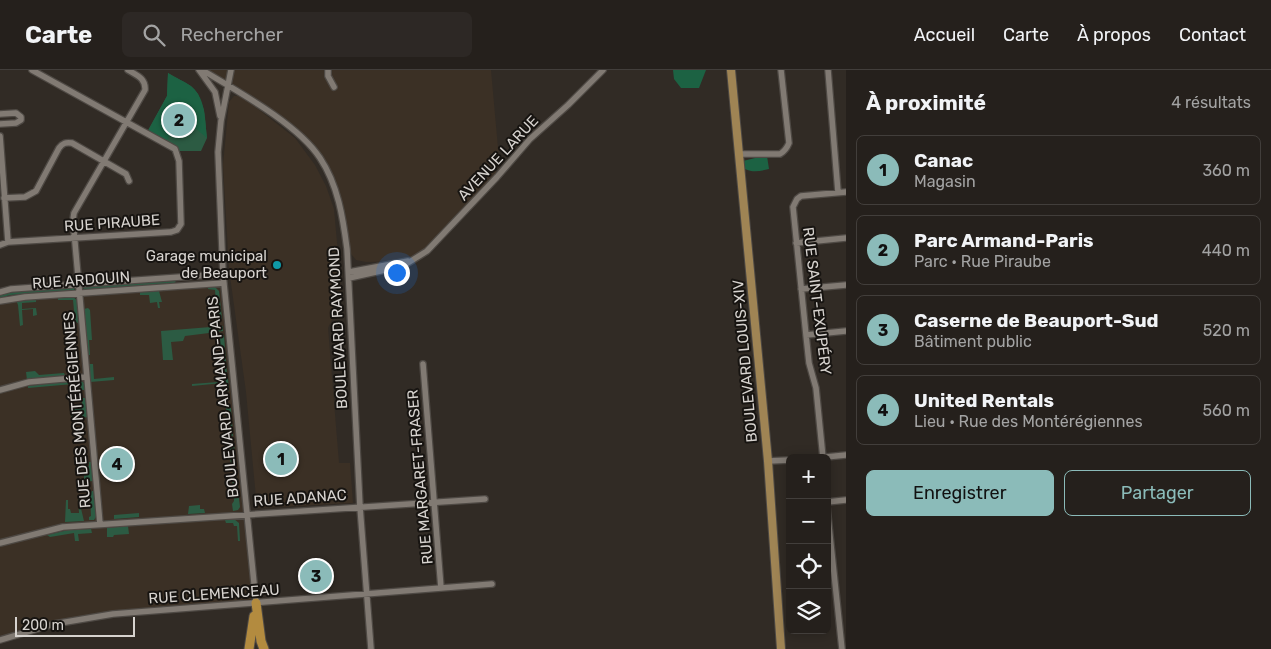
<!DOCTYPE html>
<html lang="fr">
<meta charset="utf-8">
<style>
:root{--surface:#25201c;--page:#2d2825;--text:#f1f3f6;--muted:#a3a3a3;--line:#423e3b;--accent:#8bbbb9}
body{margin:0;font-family:Rubik,sans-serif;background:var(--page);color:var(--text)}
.controls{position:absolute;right:15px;bottom:15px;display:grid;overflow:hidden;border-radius:8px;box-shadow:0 2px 12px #0003}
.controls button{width:45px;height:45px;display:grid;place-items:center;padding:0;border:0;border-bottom:1px solid var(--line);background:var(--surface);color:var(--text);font:25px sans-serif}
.scale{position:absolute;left:15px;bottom:12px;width:120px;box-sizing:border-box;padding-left:5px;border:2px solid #d7d3cf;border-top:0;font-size:14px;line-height:18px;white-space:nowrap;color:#d7d3cf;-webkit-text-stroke:4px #171411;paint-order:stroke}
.you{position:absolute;left:396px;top:202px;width:18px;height:18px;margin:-12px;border:4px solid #fff;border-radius:50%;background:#1a73e8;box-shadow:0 0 0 8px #1a73e833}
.badge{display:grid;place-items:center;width:32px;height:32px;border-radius:50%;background:var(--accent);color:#111;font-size:16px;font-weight:700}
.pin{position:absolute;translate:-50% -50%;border:2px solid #fff;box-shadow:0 1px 5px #0006}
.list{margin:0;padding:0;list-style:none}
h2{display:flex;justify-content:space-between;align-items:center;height:65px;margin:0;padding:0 20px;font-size:21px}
h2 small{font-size:16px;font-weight:400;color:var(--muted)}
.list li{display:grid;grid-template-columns:32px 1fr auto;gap:15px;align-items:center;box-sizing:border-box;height:70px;margin:0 10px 10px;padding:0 10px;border:1px solid var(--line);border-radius:8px}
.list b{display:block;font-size:19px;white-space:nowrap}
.list p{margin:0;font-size:16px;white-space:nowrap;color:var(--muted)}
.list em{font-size:16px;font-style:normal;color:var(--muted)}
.actions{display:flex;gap:10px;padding:15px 20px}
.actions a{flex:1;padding:11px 0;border:1px solid var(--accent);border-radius:8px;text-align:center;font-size:18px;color:var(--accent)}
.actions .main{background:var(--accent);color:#111}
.icon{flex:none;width:28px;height:28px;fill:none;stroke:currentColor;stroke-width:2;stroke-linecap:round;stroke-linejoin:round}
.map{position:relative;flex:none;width:846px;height:579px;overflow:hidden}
header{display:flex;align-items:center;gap:30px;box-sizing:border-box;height:70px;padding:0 25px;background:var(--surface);border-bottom:1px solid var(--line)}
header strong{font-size:24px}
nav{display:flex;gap:28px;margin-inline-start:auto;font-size:18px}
.search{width:350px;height:45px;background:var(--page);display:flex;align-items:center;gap:12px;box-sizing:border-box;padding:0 18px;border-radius:8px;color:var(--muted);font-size:19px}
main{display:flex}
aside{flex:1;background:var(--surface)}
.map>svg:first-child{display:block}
.built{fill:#3b3025}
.green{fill:#2c5b43}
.forest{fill:#1c6243}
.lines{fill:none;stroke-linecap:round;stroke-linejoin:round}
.minor-casing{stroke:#4e4944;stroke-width:8}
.major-casing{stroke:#4e4944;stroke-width:10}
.highway-casing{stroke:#4e4944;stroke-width:11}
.minor{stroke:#817a73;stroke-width:5.5}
.major{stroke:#9f8454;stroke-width:8}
.highway{stroke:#b38b3f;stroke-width:9}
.culture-dot{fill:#0f9aa8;stroke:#171411;stroke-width:2}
.labels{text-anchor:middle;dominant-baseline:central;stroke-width:4;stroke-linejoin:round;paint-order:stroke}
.street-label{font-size:15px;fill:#d7d3cf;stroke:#171411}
.poi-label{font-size:15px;fill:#d7d3cf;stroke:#171411;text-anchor:end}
</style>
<header>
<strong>Carte</strong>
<div class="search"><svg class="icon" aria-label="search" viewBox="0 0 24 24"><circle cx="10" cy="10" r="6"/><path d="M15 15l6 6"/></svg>Rechercher</div>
<nav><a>Accueil</a><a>Carte</a><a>À propos</a><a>Contact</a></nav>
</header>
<main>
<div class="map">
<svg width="846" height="579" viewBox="0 0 846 579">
<rect width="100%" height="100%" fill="#312b25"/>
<path class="built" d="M202 0H491L499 89H494L497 107 427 181 410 191 366 192 356 190 347 179 334 116 320 88 275 46Z
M234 26H238L248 31 295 68 315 95 326 116 334 139 342 228 328 258 339 393H350L353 433 257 438 246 322 229 199 223 95 229 32Z
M224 213 256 533 113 544 54 554 0 570V231Z"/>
<path class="green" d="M168 3 191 16 198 24 204 40 207 68 201 81H176L147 62 167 26Z
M174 210 176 212 174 213 85 220 83 218 84 217Z
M214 216 219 221 222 249 217 246 215 220 208 219V217Z
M73 217 75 219 73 221 10 225 0 228V224L11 222Z
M159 221 162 232H159L160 238H158L157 232 150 233 149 225H140V222Z
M73 227 77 230 79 254 75 251 73 230H58V228Z
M36 229V232L22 233V239L36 238 37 245 33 246V239L22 240 23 255 20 256 18 235 16 230Z
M88 238 90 240 92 270H89L90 285H88L84 239Z
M223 256V261L216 262 215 259 209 260V263L185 266 183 271 171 272 173 290H163L161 261Z
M224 265 227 304H222L219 302H222L219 268H216Z
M89 294H93L94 309 114 307V310L90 312Z
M35 301 39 305 64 303 65 306 27 310 26 302Z
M228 308 229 321 224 322 223 313 192 316V314L218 312V309Z
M80 310 84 313 85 320H81V316H74L73 314 28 318V316Z
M82 328H86L88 347 72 349 70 338 82 336Z
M226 338H231L233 366H228Z
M229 374H234L236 396H231Z
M89 392H92L93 411 84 412V400L86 396H89Z
M236 405 240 437 238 440 233 441 232 434 234 431 232 406Z
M92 421H94L97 445 94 450H89V447L91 446 90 424Z
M78 426 84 451 65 452 66 430H68V439H70L71 443H79Z
M200 435V439H204L205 443 188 444 189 436Z
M139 443V447L114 449V445Z
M234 449 239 453 240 471H238L237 456H234L233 453H226L225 450Z
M128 456 129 464 114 465 113 467H107V458Z
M91 459 92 463 78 464 79 471H75L74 463 50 467 47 465 68 460Z"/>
<path class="forest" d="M673 0H706L699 18H681L674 9Z
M168 3C175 8 185 11 192 17 206 29 205 51 207 68L183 48 166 71 148 61 167 26Z
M763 86H767L769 99C761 101 753 103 745 99L743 91Z"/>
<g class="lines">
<g class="minor-casing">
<path id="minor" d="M199 0 215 22 220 46
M202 0C237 21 298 54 320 88 338 115 343 148 347 179L360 437 371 579
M231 0 221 51 218 82 223 204 256 533
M328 0V6L334 17
M828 0 838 122
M0 44 16 43 21 47V50L16 53 0 54
M0 66 8 172
M740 84H780C785 81 787 78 789 73L781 0
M4 128 25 127 36 121 59 78C63 73 66 72 72 73L126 104 129 111
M796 173 846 168
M0 175 8 172 171 162 177 160 181 154 179 91 175 79 32 0
M349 202 408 191
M349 208 403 196 427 181 497 107 530 69 568 35 603 0
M801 219 846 215
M0 222 11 219 223 204
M0 231 25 227 224 213
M806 265 846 261
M423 294 441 518
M0 320 29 312 86 307
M816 388 846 385
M823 388 816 318 809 293 806 265 793 137 797 129 801 126 846 122
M768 391 790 390
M827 432 846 430
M827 437 842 579
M100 454 73 150 74 143 145 20C146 8 136 5 128 0
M0 473 63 457 485 429
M0 570 54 554 113 544 492 514"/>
</g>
<g class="major-casing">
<path id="major" d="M731 0 768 391 781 579"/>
</g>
<g class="highway-casing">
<path id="highway" d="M256 533 261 571 264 579
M249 579 254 546"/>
</g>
<use href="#minor" class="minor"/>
<use href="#major" class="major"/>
<use href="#highway" class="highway"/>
</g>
<circle class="culture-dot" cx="277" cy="195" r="5"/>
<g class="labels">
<g class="street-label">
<text transform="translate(498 88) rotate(-47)">AVENUE LARUE</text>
<text transform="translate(112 153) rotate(-4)">RUE PIRAUBE</text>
<text transform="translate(81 210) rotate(-4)">RUE ARDOUIN</text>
<text transform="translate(817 231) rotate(83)">RUE SAINT-EXUPÉRY</text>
<text transform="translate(338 258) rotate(-93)">BOULEVARD RAYMOND</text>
<text transform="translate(745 291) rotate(-95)">BOULEVARD LOUIS-XIV</text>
<text transform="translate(223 327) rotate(-96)">BOULEVARD ARMAND-PARIS</text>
<text transform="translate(77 340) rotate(-95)">RUE DES MONTÉRÉGIENNES</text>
<text transform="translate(420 407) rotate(-95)">RUE MARGARET-FRASER</text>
<text transform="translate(300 428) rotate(-4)">RUE ADANAC</text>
<text transform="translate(214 524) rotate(-4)">RUE CLEMENCEAU</text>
</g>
<g class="poi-label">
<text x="267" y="186">Garage municipal<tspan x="267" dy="17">de Beauport</tspan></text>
</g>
</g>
</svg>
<div class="controls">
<button>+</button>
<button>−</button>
<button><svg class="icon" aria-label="locate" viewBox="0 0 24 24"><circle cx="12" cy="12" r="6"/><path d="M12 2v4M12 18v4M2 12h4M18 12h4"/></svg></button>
<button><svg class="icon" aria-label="layers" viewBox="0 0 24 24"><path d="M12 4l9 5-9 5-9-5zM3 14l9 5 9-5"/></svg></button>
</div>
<div class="scale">200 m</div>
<div class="you"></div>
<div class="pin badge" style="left:281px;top:389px">1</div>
<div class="pin badge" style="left:179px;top:50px">2</div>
<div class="pin badge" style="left:316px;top:506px">3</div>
<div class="pin badge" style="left:117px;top:394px">4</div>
</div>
<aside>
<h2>À proximité<small>4 résultats</small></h2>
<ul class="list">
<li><span class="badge">1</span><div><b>Canac</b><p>Magasin</p></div><em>360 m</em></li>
<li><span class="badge">2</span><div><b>Parc Armand-Paris</b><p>Parc · Rue Piraube</p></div><em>440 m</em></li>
<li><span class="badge">3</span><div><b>Caserne de Beauport-Sud</b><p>Bâtiment public</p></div><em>520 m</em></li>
<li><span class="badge">4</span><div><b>United Rentals</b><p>Lieu · Rue des Montérégiennes</p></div><em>560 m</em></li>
</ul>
<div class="actions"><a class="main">Enregistrer</a><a>Partager</a></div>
</aside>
</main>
